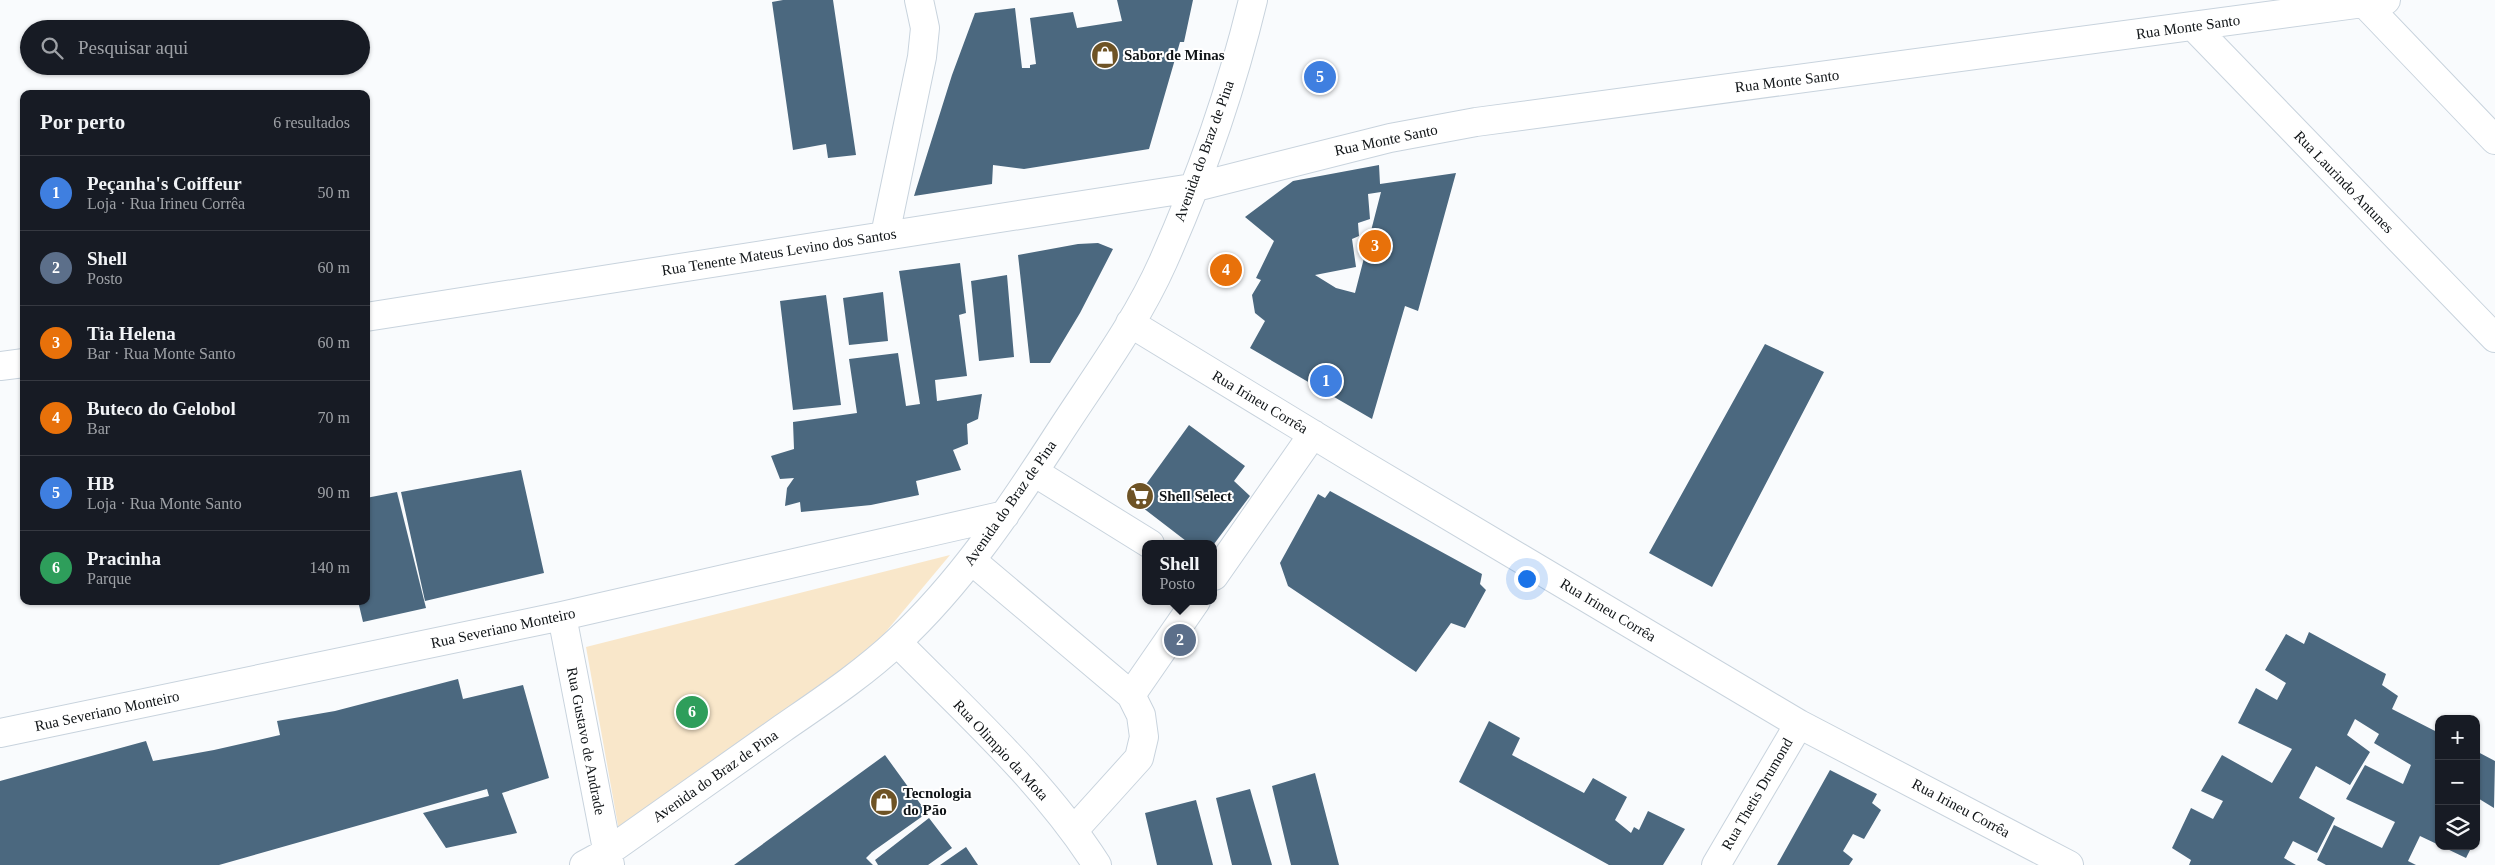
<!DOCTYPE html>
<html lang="pt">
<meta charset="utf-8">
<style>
:root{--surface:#171b24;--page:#242831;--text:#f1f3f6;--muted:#9ea1a6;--line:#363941;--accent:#ea580c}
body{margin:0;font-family:Georgia,serif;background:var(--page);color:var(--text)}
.controls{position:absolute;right:15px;bottom:15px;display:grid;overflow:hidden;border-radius:10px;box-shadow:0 1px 4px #0004}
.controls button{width:45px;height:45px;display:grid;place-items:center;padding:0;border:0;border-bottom:1px solid var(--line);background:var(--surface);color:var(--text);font:25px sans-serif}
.you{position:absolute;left:1526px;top:578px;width:18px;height:18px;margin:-12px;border:4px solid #fff;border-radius:50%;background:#1a73e8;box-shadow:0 0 0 8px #1a73e833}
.badge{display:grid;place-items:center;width:32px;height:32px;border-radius:50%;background:var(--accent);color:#fff;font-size:16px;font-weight:700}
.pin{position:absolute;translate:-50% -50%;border:2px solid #fff;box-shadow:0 1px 5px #0006}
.popup{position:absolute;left:1142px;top:540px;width:75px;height:65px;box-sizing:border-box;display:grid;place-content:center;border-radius:10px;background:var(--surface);filter:drop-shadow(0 1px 4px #0005);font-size:16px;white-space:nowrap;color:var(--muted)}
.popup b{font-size:19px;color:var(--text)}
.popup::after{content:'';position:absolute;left:50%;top:100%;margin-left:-10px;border:10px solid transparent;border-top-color:var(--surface)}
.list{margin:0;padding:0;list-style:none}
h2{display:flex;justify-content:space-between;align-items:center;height:65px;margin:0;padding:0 20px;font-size:21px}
h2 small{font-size:16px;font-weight:400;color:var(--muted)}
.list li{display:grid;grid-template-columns:32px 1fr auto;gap:15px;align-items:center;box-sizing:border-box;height:75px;padding:0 20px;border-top:1px solid var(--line)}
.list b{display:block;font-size:19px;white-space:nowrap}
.list p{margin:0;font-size:16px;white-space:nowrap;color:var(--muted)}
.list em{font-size:16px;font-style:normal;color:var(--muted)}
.icon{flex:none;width:28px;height:28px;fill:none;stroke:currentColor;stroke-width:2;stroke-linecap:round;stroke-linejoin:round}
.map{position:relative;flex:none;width:2495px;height:865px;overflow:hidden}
.search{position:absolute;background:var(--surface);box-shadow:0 1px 4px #0004;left:20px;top:20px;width:350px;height:55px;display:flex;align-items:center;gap:12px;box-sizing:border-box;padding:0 18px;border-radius:28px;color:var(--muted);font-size:19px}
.panel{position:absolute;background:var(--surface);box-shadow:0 1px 4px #0004;left:20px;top:90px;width:350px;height:515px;border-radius:10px}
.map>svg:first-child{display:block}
.green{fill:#f9e7ca}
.building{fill:#4b687f;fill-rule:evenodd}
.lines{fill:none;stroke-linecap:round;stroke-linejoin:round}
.minor-casing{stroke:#c8d3dd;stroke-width:30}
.minor{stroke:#fff;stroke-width:28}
.labels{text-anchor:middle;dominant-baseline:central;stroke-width:4;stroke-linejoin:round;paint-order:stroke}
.street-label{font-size:15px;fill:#101417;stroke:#fff}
.poi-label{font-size:15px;font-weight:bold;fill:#101417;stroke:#fff;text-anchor:start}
</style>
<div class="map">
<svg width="2495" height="865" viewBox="0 0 2495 865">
<rect width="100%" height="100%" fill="#f9fbfd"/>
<path class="green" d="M950 555 874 646 700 777 619 831 586 647Z"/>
<path class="building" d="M783 0H833L856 155 828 158 826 144 793 150 772 2Z
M1117 0H1193L1184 42H1180L1149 149 1024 169 993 165 992 184 914 196 952 75 975 13 1015 8 1022 68H1030V65L1036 64 1030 18 1073 12 1077 28 1122 21Z
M1379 165 1380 184 1456 173 1418 311 1405 306 1372 419 1250 348 1265 321 1255 313 1252 295 1261 280 1256 278 1274 241 1245 217 1293 181ZM1381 192 1355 293 1336 288 1315 275 1356 267 1352 239 1359 236 1358 223 1370 219 1368 194Z
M1098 243 1113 249 1080 313 1050 363H1030L1018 255 1078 244Z
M960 263 966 313 959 315 967 376 935 380 937 401 982 394 978 419 967 424 968 444 953 450 961 470 916 481 919 495 871 505 801 512 800 502 785 506 787 488 794 478 780 479 771 456 794 449 793 422 857 413 849 359 898 353 906 406 920 404 899 271Z
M1007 275 1014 357 979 361 971 281Z
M883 292 888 341 849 345 843 298Z
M826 295 841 405 793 410 780 301Z
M1765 344 1824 372 1712 587 1649 553Z
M1189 425 1245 466 1234 481 1250 496 1214 544H1190L1134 501Z
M521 470 544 573 425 601 401 492Z
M1330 491 1482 574 1480 584 1486 590 1465 628 1451 623 1416 672 1288 586 1280 563 1318 494 1325 498Z
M397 492 426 608 363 622 358 601H366V498Z
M2309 632 2386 674 2382 685 2398 696 2392 709 2439 733V845L2420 836 2408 861 2416 865H2326L2317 860 2334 825 2382 848 2395 822 2346 799 2365 765 2403 784 2411 765 2374 743 2379 734 2355 719 2347 735 2370 752 2350 785 2316 766 2299 798 2335 818 2317 853 2293 841 2284 858 2296 865H2189L2191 860 2172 848 2191 808 2213 819 2223 801 2201 791 2222 755 2272 783 2292 749 2238 723 2256 688 2277 700 2286 683 2265 670 2286 634 2304 644Z
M458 679 463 699 523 685 549 778 502 793 517 833 446 848 423 813 489 796 487 789 219 865H0V781L146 741 153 761 214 750 280 735 277 721 335 711Z
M1489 721 1520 738 1512 755 1584 793 1593 778 1627 797 1615 820 1631 833 1634 827 1639 830 1648 811 1685 829 1663 865H1609L1459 782Z
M2476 751 2495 761 2494 808 2476 797Z
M885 755 927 813 872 852 866 858 873 865H734Z
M1830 770 1877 794 1872 803 1881 810 1864 839 1853 834 1843 851 1853 859 1849 865H1777Z
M1315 773 1339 865H1291L1272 786Z
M1250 789 1272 865H1232L1216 798Z
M1196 800 1213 865H1157L1145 813Z
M929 818 952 848 928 865H878L875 860Z
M2441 846H2472L2466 858Z
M966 847 978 865H940Z"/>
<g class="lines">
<g class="minor-casing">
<path id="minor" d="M2364 3 2495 140
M2193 26 2495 338
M885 235 922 57 925 28 919 0
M366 317 1192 188 1390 138 1476 122 2386 0
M1130 323 1355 460 1799 724 2069 865
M0 366 24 363
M1034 472 1150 544
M971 560 1131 695 1141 715 1144 737 1139 758 1074 830
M1214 576 1313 434
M562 616 610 865
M897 642C967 713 1043 781 1097 865
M1131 695 1196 601
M0 733 562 616 1005 515
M584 865 606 853C665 811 724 770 783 728 822 701 863 674 898 641 960 583 1008 512 1054 441 1091 383 1135 325 1163 262 1200 179 1232 87 1253 0
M1716 865 1799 724"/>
</g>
<use href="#minor" class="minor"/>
</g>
<defs>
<g id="shop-disc" transform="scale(1.4375)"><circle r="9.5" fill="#6e5325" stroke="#fff"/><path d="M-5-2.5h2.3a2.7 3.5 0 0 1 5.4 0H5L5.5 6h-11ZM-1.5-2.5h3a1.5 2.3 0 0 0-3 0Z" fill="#fff"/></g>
<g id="supermarket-disc" transform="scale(1.4375)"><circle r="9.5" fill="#6e5325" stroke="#fff"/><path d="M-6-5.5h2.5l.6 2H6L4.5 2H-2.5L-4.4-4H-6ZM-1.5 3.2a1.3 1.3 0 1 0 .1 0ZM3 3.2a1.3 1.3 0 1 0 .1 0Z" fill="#fff"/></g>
</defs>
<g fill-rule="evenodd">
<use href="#shop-disc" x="1105" y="55"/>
<use href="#supermarket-disc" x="1140" y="496"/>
<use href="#shop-disc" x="884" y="802"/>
</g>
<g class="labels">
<g class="street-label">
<text transform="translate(2188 27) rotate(-8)">Rua Monte Santo</text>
<text transform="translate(1787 81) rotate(-7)">Rua Monte Santo</text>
<text transform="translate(1386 140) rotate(-12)">Rua Monte Santo</text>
<text transform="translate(1204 151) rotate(-70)">Avenida do Braz de Pina</text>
<text transform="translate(2344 182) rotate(46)">Rua Laurindo Antunes</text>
<text transform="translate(779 252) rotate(-9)">Rua Tenente Mateus Levino dos Santos</text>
<text transform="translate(1260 402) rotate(31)">Rua Irineu Corrêa</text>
<text transform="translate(1010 503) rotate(-55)">Avenida do Braz de Pina</text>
<text transform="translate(1608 610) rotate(31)">Rua Irineu Corrêa</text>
<text transform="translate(503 628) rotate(-12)">Rua Severiano Monteiro</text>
<text transform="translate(107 711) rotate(-12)">Rua Severiano Monteiro</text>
<text transform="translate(586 741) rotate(79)">Rua Gustavo de Andrade</text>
<text transform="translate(1001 750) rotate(47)">Rua Olimpio da Mota</text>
<text transform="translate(715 776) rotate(-35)">Avenida do Braz de Pina</text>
<text transform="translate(1757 794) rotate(-60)">Rua Thetis Drumond</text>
<text transform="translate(1961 808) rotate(28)">Rua Irineu Corrêa</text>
</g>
<g class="poi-label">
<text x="1124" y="55">Sabor de Minas</text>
<text x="1159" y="496">Shell Select</text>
<text x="903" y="793">Tecnologia<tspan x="903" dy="17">do Pão</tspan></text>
</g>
</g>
</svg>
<div class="controls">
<button>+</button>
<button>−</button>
<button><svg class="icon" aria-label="layers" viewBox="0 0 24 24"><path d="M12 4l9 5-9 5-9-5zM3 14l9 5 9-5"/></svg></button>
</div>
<div class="you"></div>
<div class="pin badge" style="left:1326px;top:381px;background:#3f7fe0">1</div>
<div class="pin badge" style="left:1180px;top:640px;background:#5c6f8a">2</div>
<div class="popup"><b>Shell</b>Posto</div>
<div class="pin badge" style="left:1375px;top:246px;background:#e8710a">3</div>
<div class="pin badge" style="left:1226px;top:270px;background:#e8710a">4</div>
<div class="pin badge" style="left:1320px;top:77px;background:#3f7fe0">5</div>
<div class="pin badge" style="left:692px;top:712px;background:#2e9e5b">6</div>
<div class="search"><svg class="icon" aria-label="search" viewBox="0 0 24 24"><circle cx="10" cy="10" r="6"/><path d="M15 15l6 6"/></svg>Pesquisar aqui</div>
<section class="panel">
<h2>Por perto<small>6 resultados</small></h2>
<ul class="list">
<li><span class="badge" style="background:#3f7fe0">1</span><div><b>Peçanha's Coiffeur</b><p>Loja · Rua Irineu Corrêa</p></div><em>50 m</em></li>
<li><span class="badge" style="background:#5c6f8a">2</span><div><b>Shell</b><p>Posto</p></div><em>60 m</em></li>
<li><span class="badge" style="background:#e8710a">3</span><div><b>Tia Helena</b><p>Bar · Rua Monte Santo</p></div><em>60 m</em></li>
<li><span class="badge" style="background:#e8710a">4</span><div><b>Buteco do Gelobol</b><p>Bar</p></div><em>70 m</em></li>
<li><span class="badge" style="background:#3f7fe0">5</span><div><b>HB</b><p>Loja · Rua Monte Santo</p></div><em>90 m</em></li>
<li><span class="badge" style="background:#2e9e5b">6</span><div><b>Pracinha</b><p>Parque</p></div><em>140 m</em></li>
</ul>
</section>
</div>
